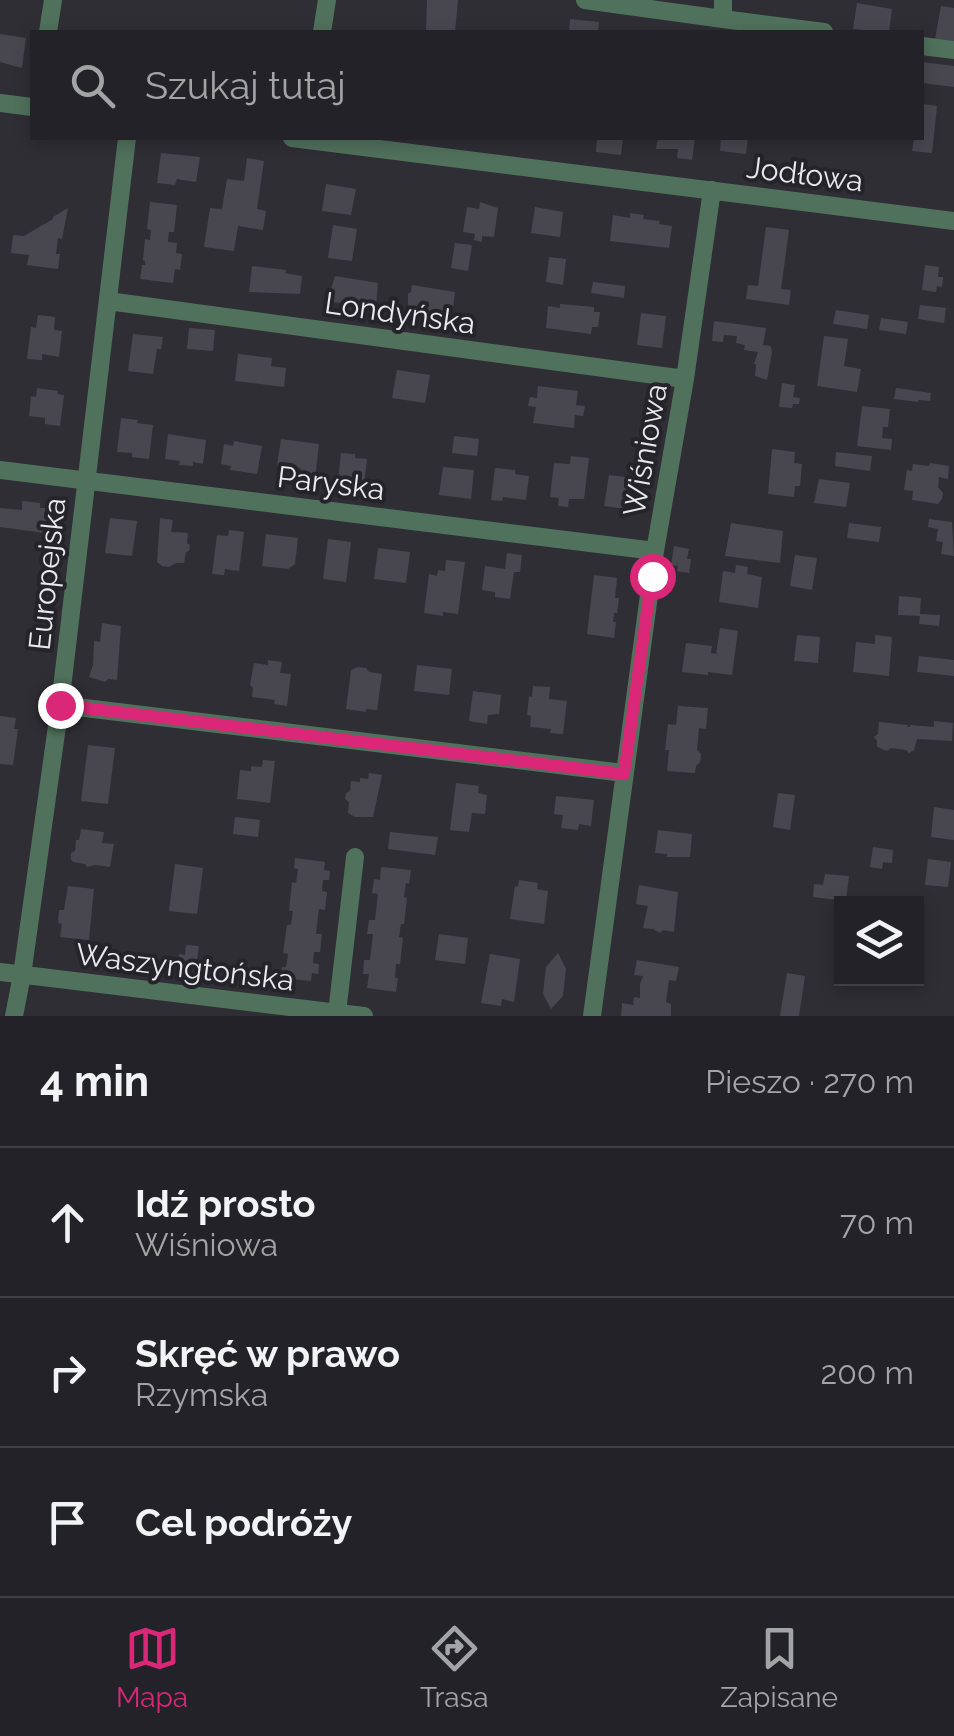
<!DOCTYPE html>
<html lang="pl">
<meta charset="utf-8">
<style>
:root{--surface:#232228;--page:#2b2a30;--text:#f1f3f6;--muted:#a3a4a8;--line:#403f45;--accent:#db2777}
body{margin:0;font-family:Raleway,sans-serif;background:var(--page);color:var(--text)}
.controls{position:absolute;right:30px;bottom:30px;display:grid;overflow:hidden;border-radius:0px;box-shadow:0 5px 15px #0003}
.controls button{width:90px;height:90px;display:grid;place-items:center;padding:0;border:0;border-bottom:2px solid var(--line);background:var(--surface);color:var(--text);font:50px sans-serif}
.stop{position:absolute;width:30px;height:30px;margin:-22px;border:8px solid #db2777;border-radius:50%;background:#fff}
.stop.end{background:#db2777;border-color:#fff;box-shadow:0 2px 10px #0008}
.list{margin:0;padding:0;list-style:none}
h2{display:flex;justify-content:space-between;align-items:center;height:130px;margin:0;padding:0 40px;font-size:42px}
h2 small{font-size:32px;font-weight:400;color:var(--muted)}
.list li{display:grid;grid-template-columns:65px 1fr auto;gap:30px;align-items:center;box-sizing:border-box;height:150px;padding:0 40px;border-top:2px solid var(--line)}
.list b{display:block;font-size:38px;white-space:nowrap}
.list p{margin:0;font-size:32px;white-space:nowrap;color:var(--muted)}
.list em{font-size:32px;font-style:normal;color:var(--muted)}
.icon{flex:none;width:55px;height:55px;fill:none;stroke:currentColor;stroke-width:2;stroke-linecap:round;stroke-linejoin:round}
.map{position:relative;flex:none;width:954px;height:1016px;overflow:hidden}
.search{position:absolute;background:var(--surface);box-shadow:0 5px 15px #0003;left:30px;right:30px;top:30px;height:110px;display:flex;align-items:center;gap:25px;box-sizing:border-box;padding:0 35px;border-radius:0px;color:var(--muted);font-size:38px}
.sheet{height:580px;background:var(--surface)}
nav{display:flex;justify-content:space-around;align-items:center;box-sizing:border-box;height:140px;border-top:2px solid var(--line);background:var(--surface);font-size:28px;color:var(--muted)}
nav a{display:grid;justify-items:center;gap:5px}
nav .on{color:var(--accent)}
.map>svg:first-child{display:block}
.building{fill:#48474f}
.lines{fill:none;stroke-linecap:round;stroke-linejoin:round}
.minor{stroke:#50715c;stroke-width:18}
.route{stroke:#db2777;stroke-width:12}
.labels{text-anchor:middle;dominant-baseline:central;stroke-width:8;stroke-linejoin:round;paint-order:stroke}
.street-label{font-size:30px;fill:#eae9ee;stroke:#25242b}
</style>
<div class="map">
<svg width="954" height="1016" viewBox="0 0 954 1016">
<rect width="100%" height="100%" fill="#2f2e35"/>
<path class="building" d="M427 0H458L455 32 426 30Z
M857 3 892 9 889 32 853 29Z
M941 6 954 8V41L935 39Z
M570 19 599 22 598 32H569Z
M0 34 26 38 22 68 0 62Z
M922 62 954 66V87L922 83Z
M922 104 937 106 932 153 912 151 914 138H922Z
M597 138H623L621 155 596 152Z
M658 138H695L692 160 677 158 678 149H656Z
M721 138H748L746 154 720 151Z
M161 153 200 157 196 182 177 179 175 185 157 183Z
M247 158 264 161 257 209 266 211 263 230 238 226 234 251 204 247 210 208 222 209 227 179 244 181Z
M326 184 356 189 351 215 322 211Z
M150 202 177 205 174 232H169L168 242 177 243 176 253 182 254 180 270 175 269 173 283 140 279 142 265H145V261L143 260 145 239 150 240 151 230 147 229Z
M480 202 498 208 494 237 482 236V242L474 240 475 234 463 232 467 207 479 209Z
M535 207 563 212 560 237 531 233Z
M68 208 62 239 58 238 56 254H60L58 269 27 265 29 255 11 253 13 235 24 236 53 219V217Z
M630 213 644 215 643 219 660 221 659 224 672 226 669 248 610 241 613 215 630 218Z
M333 225 357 229 352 261 328 258Z
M766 227 789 230 781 289 791 290 789 305 746 299 748 285 758 286Z
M455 243 472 245 468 271 451 268Z
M549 257 566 259 563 285 546 282Z
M925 265 939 267 938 277H943L942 287 937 286 936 292 922 290Z
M252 266 286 270 285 273 302 276 300 294 249 292Z
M335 276 378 283 376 306 332 302 333 292 331 289Z
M593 282 625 286 624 298 591 293Z
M412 285 455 292 452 315 408 312V294L411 292Z
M560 304 594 307V312H600L598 327H592L591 334 546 328 548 306 560 308Z
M920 305 946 308 944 323 918 319Z
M836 310 869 315 867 329 833 324Z
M641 313 666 316 662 348 637 345Z
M38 315 55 317 54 330 62 331 59 357 42 354V360L27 359 31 327 36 328Z
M881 318 908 322 906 334 879 330Z
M714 321 766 328 763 345 771 346 772 352 767 380 755 376 756 364H754L758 352 744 350 745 345 736 343 737 336 724 335 723 342 712 341Z
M189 328 215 330 213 351 187 349Z
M133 334 163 337 161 349H157L153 374 128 371Z
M824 336 848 339 844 366 861 369 857 392 817 386Z
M238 354 272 358 271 366 286 368 284 387 235 381Z
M397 370 430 375 425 403 392 398Z
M782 383 795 385 793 397 800 398 799 404H793L792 408 779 407Z
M538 386 578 391 576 405 585 406 583 416 575 415 574 428 533 423 536 407 528 406 530 397 537 398Z
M37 388 58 391 57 394 64 395 60 426 45 424V418L29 416 31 396 36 397Z
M896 388 931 393 930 401 918 400V402L894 399Z
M862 406 890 409 888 427H883L882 438 892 439 891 450 857 446Z
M121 418 138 420 137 423 153 425 149 459 132 457V453L117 452Z
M168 434 206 440 203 464 193 462V466L179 465 180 461 165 459Z
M454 436 479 439 477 456 452 453Z
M281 439 319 444 315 480 300 478 301 469 295 466H277Z
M234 441 262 446 257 474 230 470 231 466 221 464 224 444 233 446Z
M772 449 795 452 794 463 802 464 800 486H795L794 497 768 494Z
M836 452 872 456 870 471 835 466Z
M341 453 355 454V458L367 459 364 486 338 481Z
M571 456 589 458 584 499H569L568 507 558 506 559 498 550 497 554 463 570 464Z
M930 463 949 466 948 479 939 477 938 487 943 493 942 499 938 504 912 500 913 491 904 490 907 470 912 471 913 464 929 466Z
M443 467 474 470 471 499 439 495Z
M495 468 515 470V474L529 476 526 500 503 497 502 501 491 500Z
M609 475 634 478 632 491 636 492 633 510 604 506Z
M819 479 850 483 846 507 814 503Z
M22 501 40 503V508H47L49 519 46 520 44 533 0 527V508L22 510Z
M110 518 137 521 132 556 105 553Z
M160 518 173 520 171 532 188 533 187 543 190 545 189 551 186 552 184 563H176L169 567 162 566 157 562Z
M929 519 952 522 954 556 941 554 943 542 936 541 938 529 928 527Z
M731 523 783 531 780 563 725 556Z
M849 523 881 527 879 542 847 538Z
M229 530 244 532 239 571 225 569 224 575 212 574 217 535 228 536Z
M266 534 298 538 295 564 288 569 262 566Z
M328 539 351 542 346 582 323 579Z
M674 546 689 549 687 559H691L689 573 677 571 678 566 671 565Z
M378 548 410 552 406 583 374 579Z
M507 553 522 555 520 572H514L510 599 495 597V592L482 590 485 566 505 569Z
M795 555 817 558 812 590 790 586Z
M446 560 465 562 458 614 443 612V616L424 613 429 574 437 576 438 570 445 571Z
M736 565 748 567 747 574 762 577 758 608 719 602 723 571 735 573Z
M594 575 617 578 615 598H619L617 613H614L613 622H616L614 638 587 634Z
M899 596 921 598 920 614 940 615 939 626 919 624 920 616 898 615Z
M102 623 121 626 117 680 108 679 105 682 89 677 93 665 94 641 100 642Z
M720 628 738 631 732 675 708 672V675L682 672 686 643 712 646 711 653 716 654Z
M797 635 820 637 818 663 794 661Z
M875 635 892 637 889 676 853 672 856 642 875 644Z
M919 656 954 660V676L917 672Z
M268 660 282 662 280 673 291 674 287 706 274 704 275 700 252 697 253 688 250 685 254 663 268 665Z
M417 665 452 669 449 695 414 691Z
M358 667 366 668 369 672 382 674 377 710 366 709V712L346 709 351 670Z
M533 686 550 687 549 699 567 701 563 734 550 733 551 729 530 727 531 716 527 715 529 696 532 697Z
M473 691 501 695 499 714 488 715 487 724 469 721Z
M678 706 708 708 706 729 699 728 697 750 701 754 700 762 696 766 695 773 667 771 669 750H665L668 724 676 725Z
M0 716 16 718 14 729H18L13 765 0 764Z
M934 721 953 723 952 741 917 739 914 750 909 753 906 750 891 748 887 751 877 747V741L874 737 878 734 879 722 908 725 907 727H910V725L934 727Z
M88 745 115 748 108 804 81 801Z
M263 760 275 761 270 803 237 799 240 770 251 771V766L262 767Z
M369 773 382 775 373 817H355L348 813 349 802 345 799 346 793 350 791 351 781 360 782V778L368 779Z
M456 783 479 786 478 793 487 795 485 814 472 813 469 832 450 830Z
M778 793 795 795 790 830 773 827Z
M556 796 594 800 591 826 579 824 578 830 561 828 563 815 554 814Z
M934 807 954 810V840L931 837Z
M235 817 260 820 258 837 233 834Z
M81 829 104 832 102 843 114 844 110 867 95 865 87 867 85 864 73 862 71 859V853L75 851 76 840H79Z
M658 830 692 834 690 857H667V854L655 853Z
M390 832 438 837 435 855 388 849Z
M873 847 893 850 892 863 883 862 882 869 870 867Z
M295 858 325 862 324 870 330 871 329 880H323L322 891 327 892 325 910 319 909 316 934H322L320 952H314L313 963 319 964 318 974 312 973 311 981 280 978 282 967H286L288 954 283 953 287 925H291L293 911H289L292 882 296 883 298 869 294 868Z
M928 859 951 862 948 887 925 885Z
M175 864 203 868 197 914 169 911Z
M381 867 411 870 409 884 406 883 404 897 407 898 404 924H401L399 937 403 938 400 964H396L395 978H398L396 992 367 988 369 974H363L364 960H370L373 934H367L369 920H375L378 894 372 893 374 879 380 880Z
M825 874 849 876 846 901 813 897 814 884 823 885Z
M519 880 538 883 537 889 548 891 544 924 510 919 515 886 518 887Z
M639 885 678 892 674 932 663 930 660 933 653 929 643 928 648 906 636 904Z
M68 886 94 889 89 940 60 937 62 924 58 923 59 910H64Z
M439 934 468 938 465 964 435 960Z
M186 945 199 946 196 967 177 966 179 954 185 955Z
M558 953 566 969 563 996 551 1009 543 994 546 967Z
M490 954 520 959 514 1002 502 999 501 1006 481 1003Z
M637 960 679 967 676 981 669 980 666 1002 671 1004V1016H621L622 1003 633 1005 634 997 640 998V984L643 976 634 975Z
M787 973 805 976 799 1016H780Z"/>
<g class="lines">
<path class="minor" d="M585 0 723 19
M723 0V19L824 32
M48 32 53 0
M322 32 327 0
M922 46 954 50
M0 103 32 107
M292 138 954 221
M108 301 685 379
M0 470 655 551
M60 705 624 773
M0 972 364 1016
M337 1013 355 857
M14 1016 22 975 60 705 127 138
M592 1016 655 551 685 379 712 190"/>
</g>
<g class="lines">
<path class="route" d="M60 705 624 774 652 576"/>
</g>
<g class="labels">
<g class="street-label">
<text transform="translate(805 174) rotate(7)">Jodłowa</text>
<text transform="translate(400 313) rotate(8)">Londyńska</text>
<text transform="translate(645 450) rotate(-80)">Wiśniowa</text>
<text transform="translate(331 483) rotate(7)">Paryska</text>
<text transform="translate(47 574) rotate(-84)">Europejska</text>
<text transform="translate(185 967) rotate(7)">Waszyngtońska</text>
</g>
</g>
</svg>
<div class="controls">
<button><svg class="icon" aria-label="layers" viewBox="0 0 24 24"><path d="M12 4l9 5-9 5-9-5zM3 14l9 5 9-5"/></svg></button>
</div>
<div class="stop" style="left:652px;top:576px"></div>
<div class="stop end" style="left:60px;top:705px"></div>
<div class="search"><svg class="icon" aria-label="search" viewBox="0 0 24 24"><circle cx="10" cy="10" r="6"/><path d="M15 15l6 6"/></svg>Szukaj tutaj</div>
</div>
<section class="sheet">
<h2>4 min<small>Pieszo · 270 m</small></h2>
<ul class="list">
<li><svg class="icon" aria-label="ahead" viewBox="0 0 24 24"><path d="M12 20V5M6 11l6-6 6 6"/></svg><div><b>Idź prosto</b><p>Wiśniowa</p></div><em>70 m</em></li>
<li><svg class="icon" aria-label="right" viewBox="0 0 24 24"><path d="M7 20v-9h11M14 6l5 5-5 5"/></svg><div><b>Skręć w prawo</b><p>Rzymska</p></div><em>200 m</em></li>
<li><svg class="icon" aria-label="arrive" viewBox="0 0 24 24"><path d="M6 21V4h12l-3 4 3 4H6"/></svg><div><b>Cel podróży</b></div></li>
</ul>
</section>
<nav>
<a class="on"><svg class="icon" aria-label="map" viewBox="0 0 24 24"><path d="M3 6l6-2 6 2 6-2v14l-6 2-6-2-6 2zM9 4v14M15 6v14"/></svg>Mapa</a>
<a><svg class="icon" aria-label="directions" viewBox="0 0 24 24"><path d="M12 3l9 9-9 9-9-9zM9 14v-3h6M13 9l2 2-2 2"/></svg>Trasa</a>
<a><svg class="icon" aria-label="saved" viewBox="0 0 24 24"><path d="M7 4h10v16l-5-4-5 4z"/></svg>Zapisane</a>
</nav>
